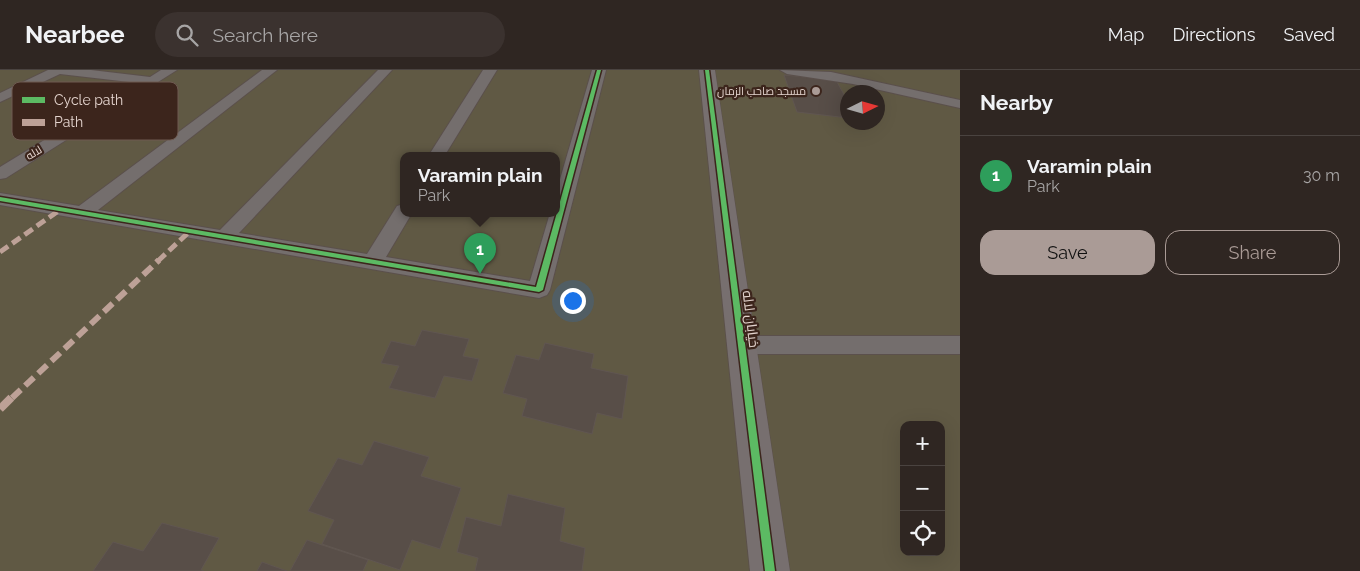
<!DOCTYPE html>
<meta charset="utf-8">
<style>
:root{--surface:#2f2622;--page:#3b322f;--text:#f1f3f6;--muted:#a7a5a5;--line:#4a4340;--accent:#aa9b96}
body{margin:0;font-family:Raleway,Cairo,sans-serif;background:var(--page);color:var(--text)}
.controls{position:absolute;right:15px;bottom:15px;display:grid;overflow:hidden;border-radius:10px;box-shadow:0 5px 20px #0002}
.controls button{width:45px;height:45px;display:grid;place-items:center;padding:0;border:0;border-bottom:1px solid var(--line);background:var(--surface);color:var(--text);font:25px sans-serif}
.compass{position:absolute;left:840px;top:15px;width:45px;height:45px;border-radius:50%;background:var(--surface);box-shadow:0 5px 20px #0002;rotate:85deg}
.you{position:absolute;left:572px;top:230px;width:18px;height:18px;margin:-12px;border:4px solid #fff;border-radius:50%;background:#1a73e8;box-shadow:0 0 0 8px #1a73e833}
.badge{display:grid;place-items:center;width:32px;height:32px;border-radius:50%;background:var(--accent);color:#fff;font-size:16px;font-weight:700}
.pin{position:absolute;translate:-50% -41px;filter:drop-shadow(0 1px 2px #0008)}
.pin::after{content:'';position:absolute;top:26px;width:18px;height:15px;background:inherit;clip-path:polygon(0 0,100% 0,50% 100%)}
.popup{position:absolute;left:400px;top:82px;width:160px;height:65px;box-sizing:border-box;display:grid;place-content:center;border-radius:10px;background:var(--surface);filter:drop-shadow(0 1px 4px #0005);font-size:16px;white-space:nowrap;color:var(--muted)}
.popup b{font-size:19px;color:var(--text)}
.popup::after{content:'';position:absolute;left:50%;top:100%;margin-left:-10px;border:10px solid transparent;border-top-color:var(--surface)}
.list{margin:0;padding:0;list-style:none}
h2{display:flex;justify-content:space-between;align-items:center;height:65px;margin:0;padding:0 20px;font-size:21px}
h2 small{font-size:16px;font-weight:400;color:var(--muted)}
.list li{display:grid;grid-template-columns:32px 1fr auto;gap:15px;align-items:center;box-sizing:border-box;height:80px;padding:0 20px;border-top:1px solid var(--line)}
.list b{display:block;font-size:19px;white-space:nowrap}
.list p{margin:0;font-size:16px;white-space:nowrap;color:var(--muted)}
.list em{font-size:16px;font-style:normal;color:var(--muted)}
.actions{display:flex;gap:10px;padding:15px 20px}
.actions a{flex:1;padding:11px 0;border:1px solid var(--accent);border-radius:15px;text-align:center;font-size:18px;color:var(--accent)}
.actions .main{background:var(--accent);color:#111}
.icon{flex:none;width:28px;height:28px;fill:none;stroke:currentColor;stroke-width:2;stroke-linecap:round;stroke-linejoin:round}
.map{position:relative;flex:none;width:960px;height:501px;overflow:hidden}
header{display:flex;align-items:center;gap:30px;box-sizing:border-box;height:70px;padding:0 25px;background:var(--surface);border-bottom:1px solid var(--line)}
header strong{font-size:24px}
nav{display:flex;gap:28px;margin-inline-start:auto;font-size:18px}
.search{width:350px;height:45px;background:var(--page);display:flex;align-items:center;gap:12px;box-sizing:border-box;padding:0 18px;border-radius:28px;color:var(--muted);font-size:19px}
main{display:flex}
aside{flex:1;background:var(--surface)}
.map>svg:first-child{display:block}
.green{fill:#605944;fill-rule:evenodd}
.building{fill:#584e48;stroke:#605651}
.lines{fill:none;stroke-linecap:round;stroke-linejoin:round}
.street-casing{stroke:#5b504c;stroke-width:2}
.secondary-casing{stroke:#5b504c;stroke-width:1}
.street{fill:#746e6d;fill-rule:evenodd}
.secondary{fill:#776f6f;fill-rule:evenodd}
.quiet-far2{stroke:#bda197;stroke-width:5;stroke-dasharray:10 5;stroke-linecap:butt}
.quiet-far1{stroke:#bda197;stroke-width:6;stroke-dasharray:12 6;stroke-linecap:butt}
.quiet{stroke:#bda197;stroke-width:8;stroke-dasharray:16 8;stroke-linecap:butt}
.cycleway-casing{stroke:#3c251c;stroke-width:3}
.cycleway{fill:#5cba63;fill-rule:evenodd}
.poi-dot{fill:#aa9b96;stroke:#3c251c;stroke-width:2}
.labels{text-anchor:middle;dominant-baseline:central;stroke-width:4.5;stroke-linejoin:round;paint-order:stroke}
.far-poi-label{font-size:11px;fill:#e4d4ce;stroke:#3c251c;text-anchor:end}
.far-street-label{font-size:11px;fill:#e4d4ce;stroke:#3c251c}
.street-label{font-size:14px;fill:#e4d4ce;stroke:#3c251c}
.key{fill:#3c251c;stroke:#6e5a51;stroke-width:1}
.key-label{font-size:14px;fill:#e4d4ce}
</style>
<header>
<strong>Nearbee</strong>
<div class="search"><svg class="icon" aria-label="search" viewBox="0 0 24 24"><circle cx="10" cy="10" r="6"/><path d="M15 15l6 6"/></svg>Search here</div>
<nav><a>Map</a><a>Directions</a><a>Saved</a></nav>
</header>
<main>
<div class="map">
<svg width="960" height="501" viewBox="0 0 960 501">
<rect width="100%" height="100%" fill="#3f322e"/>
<path class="green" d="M0 0H960V501H0ZM848 22H878V52H848ZM404 85H556V143H404ZM904 355H941V482H904Z"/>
<path class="building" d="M784 5 836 10 848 32V48L797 42Z
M422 260 469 269 463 286 479 289 472 311 444 306 435 328 389 318 399 296 381 293 391 271 415 276Z
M545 273 594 284 591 298 628 306 622 349 597 343 592 364 522 346 527 329 503 323 516 285 539 290Z
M374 371 429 387 421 406 461 418 440 479 412 470 400 500 322 474 334 450 308 441 338 388 362 395Z
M508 424 565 438 560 471 585 478 582 501H475L478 488 457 482 466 447 501 456Z
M162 453 219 468 201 500 204 501H93L113 472 143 481Z
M307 470 368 490 363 501H290Z
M262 492 287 501H257Z"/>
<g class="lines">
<g class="street-casing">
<path id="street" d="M48 0H91L150 7 161 0H177L6 108 0 109V97L138 13 60 4 0 32V23Z
M262 0H277L98 140 220 160 378 0H392L239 163 367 184 397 136 404 134V143H412L386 187 530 211 550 143H556V123L592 0H606L550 220 547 225 539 228 0 135V123L79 136Z
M483 0H497L445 85H429Z
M780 0 831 2 960 30V38L853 14 787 4Z
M742 266H960V284H742L733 282 730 275 733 268Z"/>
</g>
<g class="secondary-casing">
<path id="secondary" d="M699 0H715L790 501H750Z"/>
</g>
<use href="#street" class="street"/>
<use href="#secondary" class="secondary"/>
<path class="quiet-far2" d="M0 182 61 139
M158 191 190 161"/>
<path class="quiet-far1" d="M12 328 159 190"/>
<path class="quiet" d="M0 339 13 326"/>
<g class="cycleway-casing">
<path id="cycleway" d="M597 0H601L543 220 539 222 0 131V127L536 217Z
M705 0H709L775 501H765Z"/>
</g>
<use href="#cycleway" class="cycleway"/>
</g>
<circle class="poi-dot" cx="816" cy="21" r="5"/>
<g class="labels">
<g class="far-poi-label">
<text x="806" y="21">مسجد صاحب الزمان</text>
</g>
<g class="far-street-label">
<text transform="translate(34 83) rotate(-31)">لاله</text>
</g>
<g class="street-label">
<text transform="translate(751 249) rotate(83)">خیابان لاله</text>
</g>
</g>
<rect x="12" y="12" width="166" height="58" rx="8" class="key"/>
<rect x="22" y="27" width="23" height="6" fill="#5cba63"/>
<rect x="22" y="49" width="23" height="7" fill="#bda197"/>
<g class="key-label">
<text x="54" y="35">Cycle path</text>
<text x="54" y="57">Path</text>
</g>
</svg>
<div class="controls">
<button>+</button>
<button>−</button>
<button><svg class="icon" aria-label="locate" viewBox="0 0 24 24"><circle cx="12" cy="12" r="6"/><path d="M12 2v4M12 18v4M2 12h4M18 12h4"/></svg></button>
</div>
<svg class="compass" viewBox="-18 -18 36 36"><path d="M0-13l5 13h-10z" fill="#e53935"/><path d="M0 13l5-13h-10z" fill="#a7a5a5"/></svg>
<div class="you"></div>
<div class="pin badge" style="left:480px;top:204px;background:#2e9e5b">1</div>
<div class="popup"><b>Varamin plain</b>Park</div>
</div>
<aside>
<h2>Nearby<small></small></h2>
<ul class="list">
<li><span class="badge" style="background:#2e9e5b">1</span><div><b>Varamin plain</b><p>Park</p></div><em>30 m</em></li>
</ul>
<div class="actions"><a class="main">Save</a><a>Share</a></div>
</aside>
</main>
